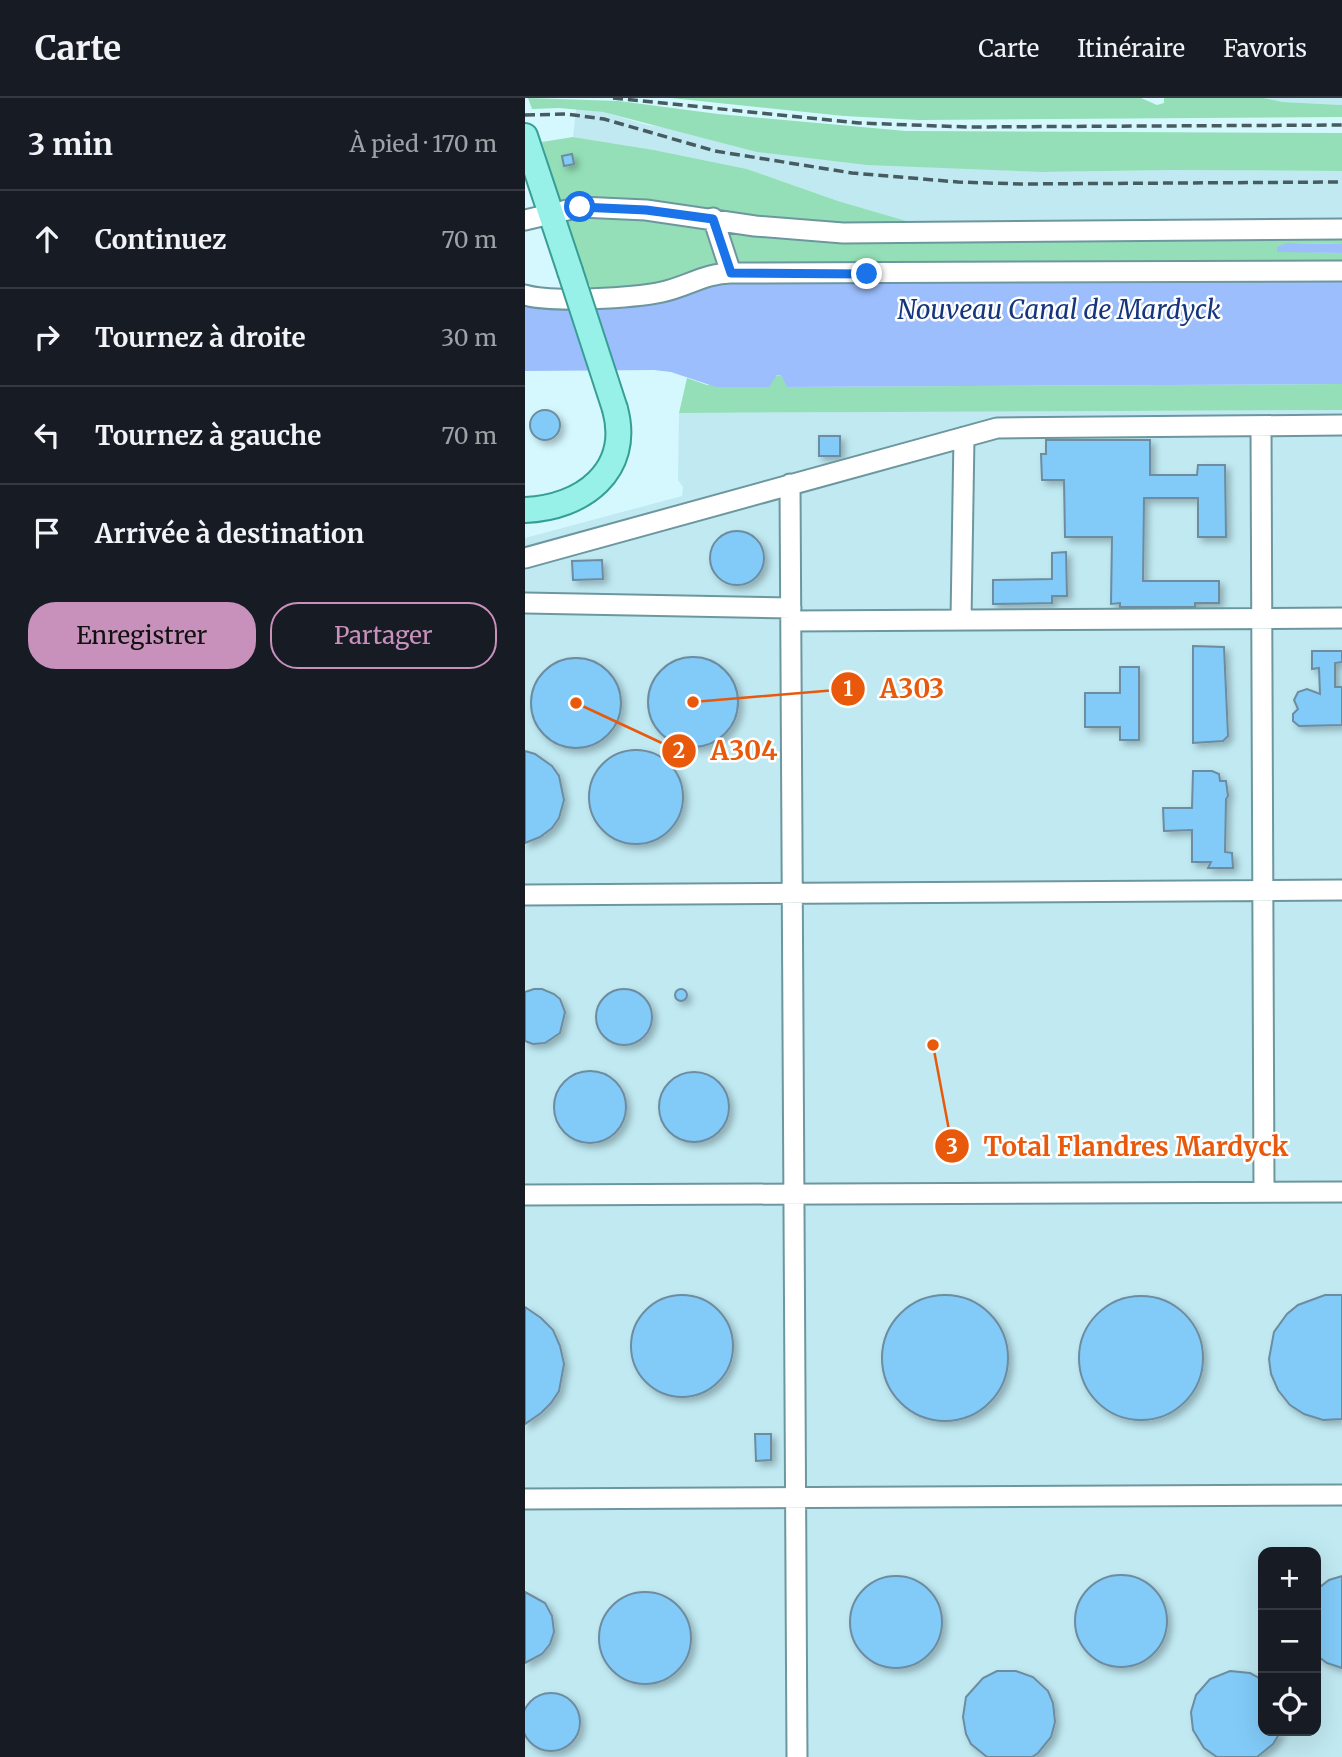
<!DOCTYPE html>
<html lang="fr">
<meta charset="utf-8">
<style>
:root{--surface:#171b24;--page:#20242c;--text:#f1f3f6;--muted:#9ea1a6;--line:#363941;--accent:#c791bc}
body{margin:0;font-family:Merriweather,serif;background:var(--page);color:var(--text)}
.controls{position:absolute;right:21px;bottom:21px;display:grid;overflow:hidden;border-radius:14px;box-shadow:0 7px 28px #0002}
.controls button{width:63px;height:63px;display:grid;place-items:center;padding:0;border:0;border-bottom:2px solid var(--line);background:var(--surface);color:var(--text);font:35px sans-serif}
.stop{position:absolute;width:21px;height:21px;margin:-16px;border:5px solid #1a73e8;border-radius:50%;background:#fff}
.stop.end{background:#1a73e8;border-color:#fff;box-shadow:0 2px 7px #0008}
.list{margin:0;padding:0;list-style:none}
h2{display:flex;justify-content:space-between;align-items:center;height:91px;margin:0;padding:0 28px;font-size:30px}
h2 small{font-size:23px;font-weight:400;color:var(--muted)}
.list li{display:grid;grid-template-columns:46px 1fr auto;gap:21px;align-items:center;box-sizing:border-box;height:98px;padding:0 28px;border-top:2px solid var(--line)}
.list b{display:block;font-size:26px;white-space:nowrap}
.list em{font-size:23px;font-style:normal;color:var(--muted)}
.actions{display:flex;gap:14px;padding:21px 28px}
.actions a{flex:1;padding:16px 0;border:2px solid var(--accent);border-radius:28px;text-align:center;font-size:24px;color:var(--accent)}
.actions .main{background:var(--accent);color:#111}
.icon{flex:none;width:38px;height:38px;fill:none;stroke:currentColor;stroke-width:2;stroke-linecap:round;stroke-linejoin:round}
.map{position:relative;flex:none;width:817px;height:1659px;overflow:hidden}
header{display:flex;align-items:center;gap:42px;box-sizing:border-box;height:98px;padding:0 35px;background:var(--surface);border-bottom:2px solid var(--line)}
header strong{font-size:33px}
nav{display:flex;gap:38px;margin-inline-start:auto;font-size:24px}
main{display:flex}
aside{flex:1;background:var(--surface)}
.map>svg:first-child{display:block}
.built{fill:#c0e9f2;fill-rule:evenodd}
.green{fill:#94dfb7}
.water{fill:#9cbefc}
.building{fill:#82cbf8;stroke:#6d8ca0;stroke-width:2;filter:url(#shadow)}
.lines{fill:none;stroke-linecap:round;stroke-linejoin:round}
.minor-casing{stroke:#6d979f;stroke-width:23}
.major-casing{stroke:#379e95;stroke-width:28}
.minor{stroke:#fff;stroke-width:19}
.major{stroke:#97f1e8;stroke-width:24}
.rail{stroke:#465c60;stroke-width:3.5;stroke-dasharray:10 5;stroke-linecap:butt}
.major-bridge-casing{stroke:#379e95;stroke-width:28;stroke-linecap:butt}
.major-bridge{stroke:#97f1e8;stroke-width:24}
.route{stroke:#1a73e8;stroke-width:9}
.labels{text-anchor:middle;dominant-baseline:central;stroke-width:5;stroke-linejoin:round;paint-order:stroke}
.water-label{font-size:26px;font-style:italic;fill:#15367d;stroke:#fefefe}
.leader{fill:none;stroke:#e8590c;stroke-width:2.5}
.callout-dot{fill:#e8590c;stroke:#fefefe;stroke-width:2.5}
.mark-label{font-size:21px;text-anchor:middle;font-weight:bold;fill:#fff}
.callout-label{font-size:26px;text-anchor:middle;font-weight:bold;fill:#e8590c;stroke:#fefefe;stroke-width:5;stroke-linejoin:round;paint-order:stroke}
</style>
<header>
<strong>Carte</strong>
<nav><a>Carte</a><a>Itinéraire</a><a>Favoris</a></nav>
</header>
<main>
<aside>
<h2>3 min<small>À pied · 170 m</small></h2>
<ul class="list">
<li><svg class="icon" aria-label="ahead" viewBox="0 0 24 24"><path d="M12 20V5M6 11l6-6 6 6"/></svg><div><b>Continuez</b></div><em>70 m</em></li>
<li><svg class="icon" aria-label="right" viewBox="0 0 24 24"><path d="M7 20v-9h11M14 6l5 5-5 5"/></svg><div><b>Tournez à droite</b></div><em>30 m</em></li>
<li><svg class="icon" aria-label="left" viewBox="0 0 24 24"><path d="M17 20v-9H6M10 6l-5 5 5 5"/></svg><div><b>Tournez à gauche</b></div><em>70 m</em></li>
<li><svg class="icon" aria-label="arrive" viewBox="0 0 24 24"><path d="M6 21V4h12l-3 4 3 4H6"/></svg><div><b>Arrivée à destination</b></div></li>
</ul>
<div class="actions"><a class="main">Enregistrer</a><a>Partager</a></div>
</aside>
<div class="map">
<svg width="817" height="1659" viewBox="0 0 817 1659">
<defs>
<filter id="shadow"><feDropShadow dx="4" dy="4" stdDeviation="3.5" flood-color="#0004"/></filter>
</defs>
<rect width="100%" height="100%" fill="#d5f8ff"/>
<path class="built" d="M739 0H817V7L759 4Z
M51 11 78 14 122 27 437 70 516 74 650 72 817 73V135L395 127 313 103 222 71 129 52 48 39Z
M817 312V1659H0V440L157 398 158 389 153 382 154 315ZM738 1454H791V1633H738Z"/>
<path class="green" d="M3 0 94 3 193 16 381 33 817 35V73L650 72 516 74 342 67 232 54 78 14 34 10 7 11Z
M146 0H616L632 7 639 5V0H739L758 4 817 7V19L393 22 319 18Z
M48 39 129 52 222 71 313 103 395 127 817 135V146L762 145 752 153 817 155V183L285 185 74 205 57 172 17 44Z
M256 277 263 289 817 286V312L154 315 162 280 182 287Z"/>
<path class="water" d="M762 145 817 146V155L752 154V149Z
M817 183V286L262 289 256 277H252L244 289H191L146 274 129 272 0 273V205L200 185Z"/>
<path class="building" d="M47 56 49 66 39 68 37 58Z
M5 327a15 15 0 1 1 30 0a15 15 0 1 1-30 0Z
M294 338H315V358H294Z
M521 342H625V377H672L673 367H700L701 439H673V400H619L618 483H694V505H670V509H595V505L586 506 587 439H540L539 382H517L516 356H521Z
M185 460a27 27 0 1 1 54 0a27 27 0 1 1-54 0Z
M541 454 542 498H527V505L468 506V482L527 481V455Z
M77 462 78 481 48 482 47 463Z
M668 548 699 549 703 638 698 643 668 645Z
M787 553H817V564L810 565V589H817V627L774 628 768 623V616L773 611 769 602 773 594 782 591 795 596 794 570 787 571Z
M123 604a45 45 0 1 1 90 0a45 45 0 1 1-90 0Z
M6 605a45 45 0 1 1 90 0a45 45 0 1 1-90 0Z
M595 569H614V642H595V629H560V595H595Z
M64 699a47 47 0 1 1 94 0a47 47 0 1 1-94 0Z
M0 653 10 656 27 668 34 678 39 702 34 720 27 730 15 739 0 745Z
M668 673H687L694 676 695 683H701L703 698 701 701 700 754 707 755 708 770H683L686 764H667V732L639 733 638 710H667Z
M9 891H17L29 896 35 901 40 914 35 935 20 945 8 946 0 943V894Z
M150 897a6 6 0 1 1 12 0a6 6 0 1 1-12 0Z
M71 919a28 28 0 1 1 56 0a28 28 0 1 1-56 0Z
M29 1009a36 36 0 1 1 72 0a36 36 0 1 1-72 0Z
M134 1009a35 35 0 1 1 70 0a35 35 0 1 1-70 0Z
M357 1260a63 63 0 1 1 126 0a63 63 0 1 1-126 0Z
M800 1197H817V1321L798 1322 779 1316 765 1307 753 1292 746 1276 744 1261 749 1234 762 1216 773 1207Z
M106 1248a51 51 0 1 1 102 0a51 51 0 1 1-102 0Z
M554 1260a62 62 0 1 1 124 0a62 62 0 1 1-124 0Z
M0 1209 16 1220 28 1232 35 1248 39 1266 34 1293 26 1305 16 1315 0 1326Z
M230 1336H246V1362L231 1363Z
M550 1523a46 46 0 1 1 92 0a46 46 0 1 1-92 0Z
M325 1524a46 46 0 1 1 92 0a46 46 0 1 1-92 0Z
M817 1478V1570L802 1565 791 1557V1492L804 1482Z
M74 1540a46 46 0 1 1 92 0a46 46 0 1 1-92 0Z
M0 1494 20 1505 27 1518 29 1534 25 1546 17 1556 0 1565Z
M472 1573H491L508 1579 523 1593 528 1605 530 1624 526 1639 513 1655 507 1659H462L446 1646 441 1636 438 1619 441 1599 458 1580Z
M705 1573 725 1575 738 1582V1633H756L748 1646 732 1659H692L679 1650 668 1632 666 1614 671 1597 685 1581Z
M-3 1624a29 29 0 1 1 58 0a29 29 0 1 1-58 0Z"/>
<g class="lines">
<g class="minor-casing">
<path id="minor" d="M0 122 55 109 121 112 230 128 318 135 817 131
M206 175 817 173
M0 197C26 205 109 200 137 194 161 189 181 175 206 175L188 120
M736 328 739 1094
M265 386 272 1659
M0 460 472 330 817 327
M0 505 266 510
M436 522 439 339
M266 523 817 520
M0 797 817 792
M0 1097 817 1094
M0 1401 817 1397"/>
</g>
<g class="major-casing">
<path id="major" d="M0 38 45 173
M0 412C57 410 107 373 90 311"/>
</g>
<use href="#minor" class="minor"/>
<use href="#major" class="major"/>
<path class="rail" d="M88 0 334 25 442 29 817 27
M0 17 41 16 79 21 190 53 327 75 433 84 495 86 817 84"/>
<g class="major-bridge-casing">
<path id="major-bridge" d="M45 173 90 311"/>
</g>
<use href="#major-bridge" class="major-bridge"/>
</g>
<g class="lines">
<path class="route" d="M55 109 121 112 188 121 206 175 342 176"/>
</g>
<g class="labels">
<g class="water-label">
<text x="534" y="211">Nouveau Canal de Mardyck</text>
</g>
</g>
<path class="leader" d="M168 604L323 591M51 605L154 653M408 947L427 1048"/>
<g class="callout-dot">
<circle cx="168" cy="604" r="7"/>
<circle cx="51" cy="605" r="7"/>
<circle cx="408" cy="947" r="7"/>
<circle cx="323" cy="591" r="18"/>
<circle cx="154" cy="653" r="18"/>
<circle cx="427" cy="1048" r="18"/>
</g>
<g class="mark-label">
<text x="323" y="598">1</text>
<text x="154" y="660">2</text>
<text x="427" y="1056">3</text>
</g>
<g class="callout-label">
<text x="387" y="600">A303</text>
<text x="219" y="662">A304</text>
<text x="611" y="1058">Total Flandres Mardyck</text>
</g>
</svg>
<div class="controls">
<button>+</button>
<button>−</button>
<button><svg class="icon" aria-label="locate" viewBox="0 0 24 24"><circle cx="12" cy="12" r="6"/><path d="M12 2v4M12 18v4M2 12h4M18 12h4"/></svg></button>
</div>
<div class="stop" style="left:55px;top:109px"></div>
<div class="stop end" style="left:342px;top:176px"></div>
</div>
</main>
